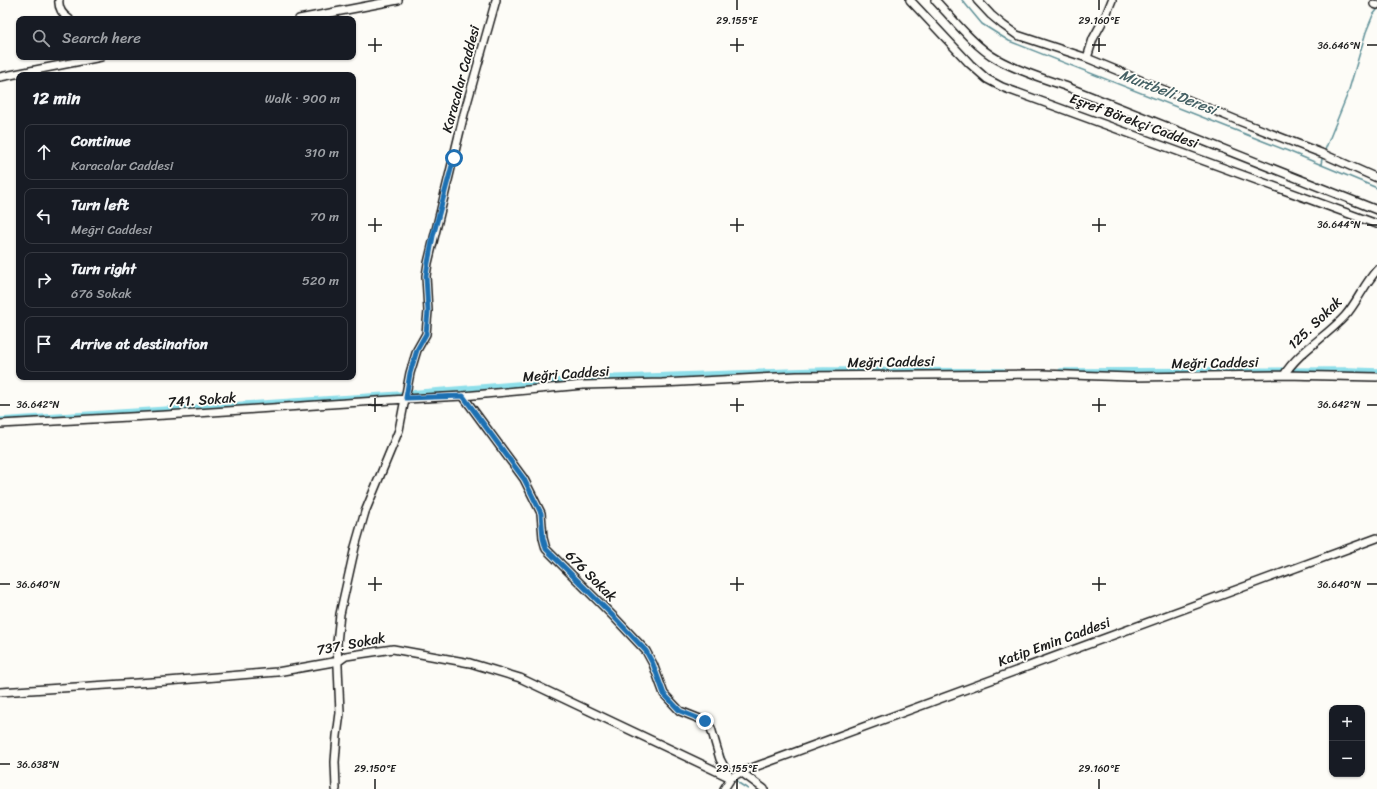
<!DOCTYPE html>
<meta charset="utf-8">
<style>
:root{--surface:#171b24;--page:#242831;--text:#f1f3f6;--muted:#9ea1a6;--line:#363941}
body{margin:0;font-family:Sriracha,sans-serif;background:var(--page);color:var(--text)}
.controls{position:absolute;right:12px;bottom:12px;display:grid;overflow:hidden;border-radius:8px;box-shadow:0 1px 3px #0004}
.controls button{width:36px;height:36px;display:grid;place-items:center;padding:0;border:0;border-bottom:1px solid var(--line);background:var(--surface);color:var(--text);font:20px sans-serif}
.stop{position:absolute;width:12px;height:12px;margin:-9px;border:3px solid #1f6fb2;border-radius:50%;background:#fff}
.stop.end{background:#1f6fb2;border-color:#fff;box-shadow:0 1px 4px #0008}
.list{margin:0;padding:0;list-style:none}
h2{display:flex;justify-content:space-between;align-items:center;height:52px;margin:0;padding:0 16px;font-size:17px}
h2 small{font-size:13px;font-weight:400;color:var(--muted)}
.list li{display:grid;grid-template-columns:26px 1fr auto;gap:12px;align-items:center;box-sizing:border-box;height:56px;margin:0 8px 8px;padding:0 8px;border:1px solid var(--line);border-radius:8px}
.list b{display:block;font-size:15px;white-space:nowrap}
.list p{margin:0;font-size:13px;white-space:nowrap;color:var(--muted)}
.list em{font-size:13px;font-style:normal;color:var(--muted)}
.icon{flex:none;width:22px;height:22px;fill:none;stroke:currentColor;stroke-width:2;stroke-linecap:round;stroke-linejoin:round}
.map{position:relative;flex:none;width:1377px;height:789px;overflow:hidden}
.search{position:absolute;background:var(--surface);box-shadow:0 1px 3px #0004;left:16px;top:16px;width:340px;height:44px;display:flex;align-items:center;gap:10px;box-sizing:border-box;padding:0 14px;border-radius:8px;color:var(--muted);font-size:15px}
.panel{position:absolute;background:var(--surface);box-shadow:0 1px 3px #0004;left:16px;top:72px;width:340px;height:308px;border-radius:8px}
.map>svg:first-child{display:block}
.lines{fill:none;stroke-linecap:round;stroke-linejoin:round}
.stream{stroke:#609198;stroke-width:1.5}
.canal{stroke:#8edfea;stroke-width:5.5}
.minor-casing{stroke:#1c1c1c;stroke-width:10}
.minor{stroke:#fdfcf7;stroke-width:7}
.route{stroke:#1f6fb2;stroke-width:5}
.ticks{fill:none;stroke:#1c1c1c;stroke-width:1.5}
.labels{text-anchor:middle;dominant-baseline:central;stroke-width:3.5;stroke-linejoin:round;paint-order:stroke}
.street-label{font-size:14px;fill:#1c1c1c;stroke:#fdfcf7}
.water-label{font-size:15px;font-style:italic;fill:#446064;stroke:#fdfcf7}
.ticks-label{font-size:10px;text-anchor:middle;fill:#1c1c1c;stroke:#fdfcf7;stroke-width:3.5;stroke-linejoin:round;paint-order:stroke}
</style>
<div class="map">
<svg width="1377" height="789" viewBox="0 0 1377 789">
<rect width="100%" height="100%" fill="#fdfcf7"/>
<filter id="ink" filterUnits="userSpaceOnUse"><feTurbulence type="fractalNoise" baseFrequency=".025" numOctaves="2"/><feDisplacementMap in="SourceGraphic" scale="8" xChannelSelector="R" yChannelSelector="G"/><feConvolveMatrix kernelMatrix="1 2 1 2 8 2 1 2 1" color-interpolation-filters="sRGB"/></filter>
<g filter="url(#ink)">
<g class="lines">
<path class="stream" d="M915 0 948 35
M962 0 982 24 1009 41 1288 151 1377 188
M1093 117 1244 172
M1325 150 1348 93 1366 32 1373 15 1377 10
M1321 164 1322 159
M1253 175 1377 220
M720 747 725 760 733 774
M736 779 740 784 748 789"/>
<path class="canal" d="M1061 371 1350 370 1377 371
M410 393 592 378 824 370 1003 371
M0 420 402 394"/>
<g class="minor-casing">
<path id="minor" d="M59 0C58 8 63 15 69 19
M910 0 970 64 987 79 1002 87 1377 224
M935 0C952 18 975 47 997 59 1018 71 1042 78 1065 86L1377 210
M977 0 991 15 1003 25 1017 35 1087 58 1239 121 1321 153 1377 178
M1374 4 1377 5
M299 19 398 0
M1087 58 1093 39 1106 15 1112 0
M0 77 101 57
M1284 375C1299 351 1326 337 1345 316 1357 303 1364 284 1377 270
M463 396 524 479 541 513 543 538 546 549 614 617 646 651 653 664 664 694 680 711 705 721 711 728 720 759 730 778
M0 424 166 415 406 399 463 396 583 385 662 383 797 376 1041 374 1131 377 1284 375 1377 377
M0 692 168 681 277 672 339 661 346 656 393 649 470 663 520 678 731 778
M741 772 764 789
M336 789 335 762 337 736 340 713 337 643 340 614 355 547 365 512 399 430 410 373 417 350 426 334 428 311 426 276 428 263 464 114 496 0
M724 789 731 778 741 772 1377 538"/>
</g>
<use href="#minor" class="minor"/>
</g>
</g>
<g class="lines" filter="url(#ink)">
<path class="route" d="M454 158 433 236 428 263 426 276 428 311 426 334 417 350 410 373 406 398 463 396 524 479 541 513 543 538 546 549 614 617 646 651 653 664 664 694 680 711 705 721"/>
</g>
<path class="ticks" d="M737 0V10M1099 0V10M375 38V52M737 38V52M1099 38V52M368 45H382M730 45H744M1092 45H1106M1367 45H1377M375 218V232M737 218V232M1099 218V232M368 225H382M730 225H744M1092 225H1106M1367 225H1377M375 398V412M737 398V412M1099 398V412M0 405H10M368 405H382M730 405H744M1092 405H1106M1367 405H1377M375 577V591M737 577V591M1099 577V591M0 584H10M368 584H382M730 584H744M1092 584H1106M1367 584H1377M0 764H10M375 779V789M737 779V789M1099 779V789"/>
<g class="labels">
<g class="street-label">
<text transform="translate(461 79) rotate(-75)">Karacalar Caddesi</text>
<text transform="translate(1134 121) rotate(20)">Eşref Börekçi Caddesi</text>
<text transform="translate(1315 323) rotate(-44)">125. Sokak</text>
<text transform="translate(891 362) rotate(-1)">Meğri Caddesi</text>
<text transform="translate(1215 363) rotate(-1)">Meğri Caddesi</text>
<text transform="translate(566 374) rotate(-4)">Meğri Caddesi</text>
<text transform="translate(202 400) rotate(-4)">741. Sokak</text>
<text transform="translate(591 576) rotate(45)">676 Sokak</text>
<text transform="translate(1054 642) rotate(-20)">Katip Emin Caddesi</text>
<text transform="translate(351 644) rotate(-11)">737. Sokak</text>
</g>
<g class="water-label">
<text transform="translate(1168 92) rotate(21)">Murtbeli Deresi</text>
</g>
</g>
<g class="ticks-label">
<text x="737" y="24">29.155°E</text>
<text x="1099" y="24">29.160°E</text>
<text x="1339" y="49">36.646°N</text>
<text x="1339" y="228">36.644°N</text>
<text x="38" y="408">36.642°N</text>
<text x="1339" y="408">36.642°N</text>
<text x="38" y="588">36.640°N</text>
<text x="1339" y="588">36.640°N</text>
<text x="38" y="768">36.638°N</text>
<text x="375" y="772">29.150°E</text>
<text x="737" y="772">29.155°E</text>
<text x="1099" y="772">29.160°E</text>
</g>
</svg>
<div class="controls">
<button>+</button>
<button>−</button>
</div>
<div class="stop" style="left:454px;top:158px"></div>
<div class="stop end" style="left:705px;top:721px"></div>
<div class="search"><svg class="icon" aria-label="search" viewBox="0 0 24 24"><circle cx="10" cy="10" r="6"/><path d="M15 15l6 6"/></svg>Search here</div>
<section class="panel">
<h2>12 min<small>Walk · 900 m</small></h2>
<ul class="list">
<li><svg class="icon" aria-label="ahead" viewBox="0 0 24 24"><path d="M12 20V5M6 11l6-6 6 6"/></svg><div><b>Continue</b><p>Karacalar Caddesi</p></div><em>310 m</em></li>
<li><svg class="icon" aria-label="left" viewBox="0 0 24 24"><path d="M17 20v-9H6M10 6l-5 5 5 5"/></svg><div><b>Turn left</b><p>Meğri Caddesi</p></div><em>70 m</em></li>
<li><svg class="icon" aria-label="right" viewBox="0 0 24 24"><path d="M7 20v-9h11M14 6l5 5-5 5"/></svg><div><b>Turn right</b><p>676 Sokak</p></div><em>520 m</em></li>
<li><svg class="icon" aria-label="arrive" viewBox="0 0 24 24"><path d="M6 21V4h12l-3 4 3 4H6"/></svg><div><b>Arrive at destination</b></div></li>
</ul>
</section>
</div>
